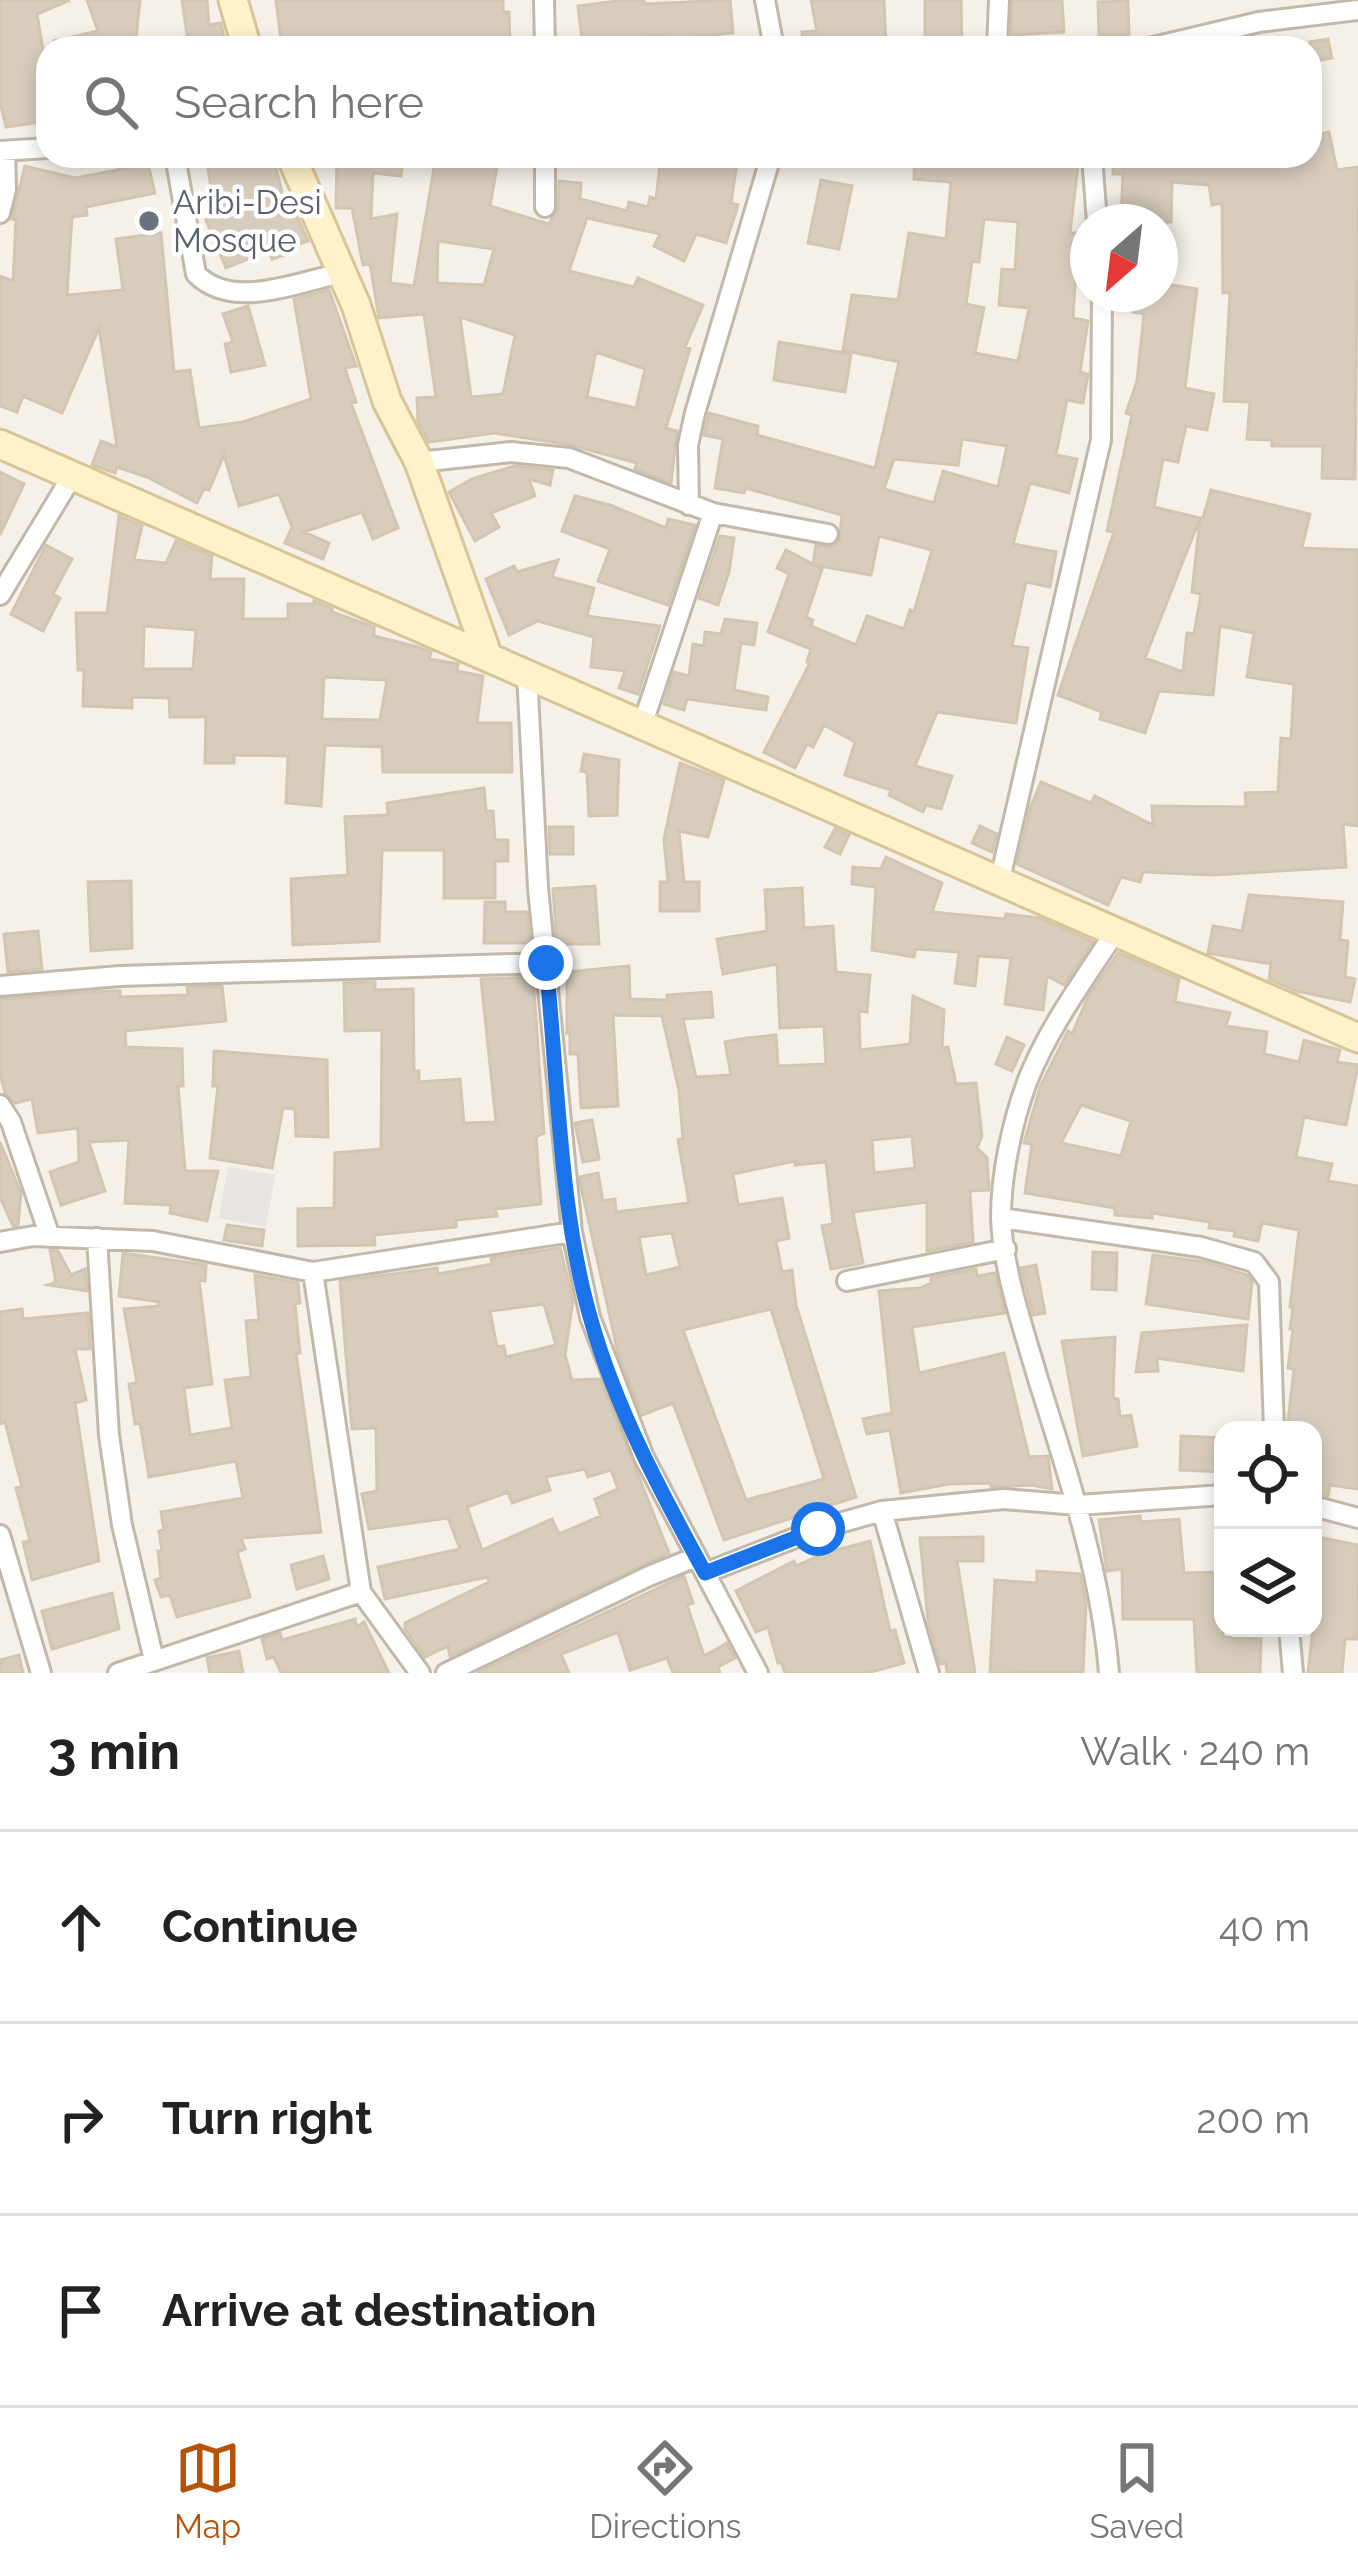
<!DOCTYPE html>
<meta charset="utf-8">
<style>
:root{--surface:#fff;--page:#f2f2f2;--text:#222;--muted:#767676;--line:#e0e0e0;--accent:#b45309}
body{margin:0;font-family:Raleway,sans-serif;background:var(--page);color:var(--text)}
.controls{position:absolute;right:36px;bottom:36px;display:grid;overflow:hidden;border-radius:24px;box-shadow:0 6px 18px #0003}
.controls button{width:108px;height:108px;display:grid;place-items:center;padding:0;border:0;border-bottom:3px solid var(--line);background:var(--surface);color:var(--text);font:60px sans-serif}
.compass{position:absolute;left:1070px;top:204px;width:108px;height:108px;border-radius:50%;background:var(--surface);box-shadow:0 6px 18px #0003;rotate:208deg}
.stop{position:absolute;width:36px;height:36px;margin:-27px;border:9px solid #1a73e8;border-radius:50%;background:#fff}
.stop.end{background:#1a73e8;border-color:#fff;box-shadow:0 3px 12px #0008}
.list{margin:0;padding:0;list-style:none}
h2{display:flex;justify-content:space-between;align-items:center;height:156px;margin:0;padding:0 48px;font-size:51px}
h2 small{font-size:39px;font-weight:400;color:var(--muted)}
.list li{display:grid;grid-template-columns:78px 1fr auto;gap:36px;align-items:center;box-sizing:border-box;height:192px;padding:0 48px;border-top:3px solid var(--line)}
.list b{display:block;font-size:45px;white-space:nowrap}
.list em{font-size:39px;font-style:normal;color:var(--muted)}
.icon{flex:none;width:66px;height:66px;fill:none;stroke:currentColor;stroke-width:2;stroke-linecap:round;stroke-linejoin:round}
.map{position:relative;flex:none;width:1358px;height:1673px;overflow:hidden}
.search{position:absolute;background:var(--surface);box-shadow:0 6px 18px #0003;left:36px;right:36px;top:36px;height:132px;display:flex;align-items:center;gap:30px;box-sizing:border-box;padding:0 42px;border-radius:36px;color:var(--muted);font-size:45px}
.sheet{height:732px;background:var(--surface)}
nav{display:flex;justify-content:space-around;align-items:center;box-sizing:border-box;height:168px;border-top:3px solid var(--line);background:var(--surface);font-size:33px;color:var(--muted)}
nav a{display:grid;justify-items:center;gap:6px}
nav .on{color:var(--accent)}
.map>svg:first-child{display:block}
.parking{fill:#e7e4e1}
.building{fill:#d8cdbd;stroke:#d3c5b0;stroke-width:3;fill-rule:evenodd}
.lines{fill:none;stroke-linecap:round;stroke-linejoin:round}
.street-casing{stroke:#c2b9aa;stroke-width:24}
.secondary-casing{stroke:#d8c596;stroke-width:33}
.street{stroke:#fff;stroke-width:18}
.secondary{stroke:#fff1c9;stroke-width:27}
.route{stroke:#1a73e8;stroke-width:15}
.worship-dot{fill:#6b7280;stroke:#fff;stroke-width:4.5}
.labels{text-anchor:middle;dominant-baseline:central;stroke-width:9;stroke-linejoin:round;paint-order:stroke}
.worship-label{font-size:33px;fill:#5b616d;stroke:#fff;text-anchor:start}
</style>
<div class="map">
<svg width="1358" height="1673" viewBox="0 0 1358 1673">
<rect width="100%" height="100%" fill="#f5f1e9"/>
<path class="parking" d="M228 1167 275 1175 266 1227 219 1218Z"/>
<path class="building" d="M0 0H70L37 14 48 81V121L6 127 0 102Z
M87 0H140L135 48H55L54 41 98 31Z
M182 0H207L209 25 221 23 226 48H189Z
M276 0H503V12H509L510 48H376L375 44 282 48Z
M625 0H644V4L730 0 733 33 692 37 693 40 665 45 663 35 619 40 620 48H583L578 6Z
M811 0H884L886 48H804L802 32 817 31Z
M925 0H961L962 48H925Z
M1012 0H1062L1064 32 1011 35Z
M1128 1 1129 35H1099L1098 2Z
M1328 39 1332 58 1310 62V42Z
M1329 132 1337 170 1358 167 1355 479 1322 478 1323 446H1272V440L1247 439 1250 402 1224 401 1230 293H1223L1222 203 1212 205 1209 185 1172 182 1171 222H1121L1123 174H1113L1114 156H1310V136Z
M248 156H273L286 209 293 207 308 241 291 247 293 252 272 259 269 250 226 268 206 220 216 216 207 163Z
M337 156H403L401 176 373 173 371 219 397 214 390 283 414 286 436 156H499L490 206 549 224 558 208 559 181 581 183 580 199 627 211 629 202 648 207 650 197 656 199 661 156H738L731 203 738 205 726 243 696 234 684 261 654 246 660 234 587 218 569 271 634 287 638 278 703 305 685 347 690 349 666 428 677 431 671 483 635 469 637 463 571 445 494 433 429 442 418 421 417 398 436 397 424 314 379 318 370 264 363 265 352 208H336ZM438 241 494 249 484 285 437 283ZM460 317 515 335 503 394 471 397ZM596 352 645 369 636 408 587 397Z
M915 156H1079L1070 233H1078L1073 318 1088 321 1080 372 1088 374 1083 403 1067 400 1056 455 1077 459 1069 493 1030 483 1013 544 1056 552 1050 587 1026 582 1012 646 1028 648 1016 723 937 712 915 766 952 776 941 809 926 805 923 812 889 795 891 790 845 775 855 742 824 725 813 747 807 744 795 768 764 752 810 663 807 662 811 649 768 632 789 574 777 568 786 550 813 564 816 545 831 547 839 542 842 515 745 488 744 493 715 488 723 439 704 435 709 413 758 426 757 435 875 468 899 362 843 350 852 295 898 300 909 233 946 239 951 182 914 179ZM984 219 1018 222 1015 270 1002 269 999 305 1029 308 1018 361 975 353 984 308 966 304 972 261 979 262ZM962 439 1007 446 998 487 943 471 934 503 884 489 894 459 958 465ZM879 536 932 550 914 612 910 610 904 629 867 616 856 645 811 626 813 620 806 617 822 569 814 565 871 575Z
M148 164 155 193 86 207 87 215 72 217 67 295 123 290 116 239 161 233 174 372 190 370 199 428 243 422 311 399 294 299 329 290 356 366 345 368 356 402 351 403 398 528 373 539 362 512 304 532 329 543 323 559 285 543 292 527 279 494 239 506 224 455 209 490 204 488 197 503 147 477 117 467 115 473 92 465 101 441 117 447 99 328 62 413 23 396 17 412 0 406V276L13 281 16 220 12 219 25 166 75 178Z
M821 180 852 186 839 249 808 243Z
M1160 283 1197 289 1185 388 1214 394 1207 430 1186 426 1178 462 1163 459 1154 507 1200 518 1145 658 1183 672 1187 633 1194 634 1201 594 1192 592 1200 518H1203L1211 490 1310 514 1302 548 1358 550V826L1343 824 1346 867 1213 875 1143 872 1140 882 1121 877 1108 905 1017 864 1031 806 1041 782 1091 803 1095 796 1153 825 1152 806 1246 807 1245 793 1278 792 1281 738 1291 739 1294 684 1247 677 1254 633 1220 626 1213 695 1159 691 1145 733 1100 719 1102 712 1058 695 1114 532 1107 531 1132 415 1126 413 1137 381 1144 314 1133 312 1136 294H1160Z
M248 306 265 365 231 372 225 344 233 342 223 314Z
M779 342 851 354 845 392 774 380Z
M514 466 553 470 550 485 529 479 535 496 491 513 499 527 475 541 449 492 472 479Z
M0 472 24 484 0 535Z
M575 496 610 505 666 528 668 519 695 525 668 605 598 581 610 549 562 531Z
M119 516 142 526 134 560 166 563 176 541 212 556 210 579H244L243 619H288V604H314V601L332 609V612L374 627V636L418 647 431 652 429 659 458 664 457 671 483 676 477 723H511L512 772H383L382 747 325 745 321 806 286 803 288 756 234 755V763H205L206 717H170L169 698 132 697V708L83 706 84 670H78L76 613H107ZM144 626 196 630 193 669H143ZM324 677 387 680 380 720 322 719Z
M720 536 734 538 729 572 718 605 699 598Z
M46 545 72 559 53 594 60 598 43 631 11 614Z
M558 560 552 577 594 588 587 616 660 626 638 694 619 688 625 671 591 667 594 637 538 621 509 635 486 579 514 566 517 572Z
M725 619 757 623 754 645 741 643 734 690 768 697 766 710 687 699 684 710 664 704 674 672 689 676 693 644 704 646 705 632 721 634Z
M584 754 619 760 617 815 589 816 587 772 581 771Z
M680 763 724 780 708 837 679 831 684 882H699V911H660V882H668L664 839Z
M484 788 486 811H493L495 840H508V861H495V898H444V850H382L379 941 293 945 291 879 348 875 345 817 388 815 387 803Z
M980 826 997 834 992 852 972 843Z
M549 827H573V854H550Z
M835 829 849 835 840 854 825 847Z
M886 857 942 883 932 912 1005 919 1006 914 1039 918 1093 942 1064 985 1047 976 1043 1010 1005 1004 1011 958 978 956 975 986 955 983 959 952 916 949 914 957 872 950 876 887 852 884 853 867 881 869Z
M131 881 132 948 91 951 88 882Z
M595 886 599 944H557L553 889Z
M802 888 804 928 833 926 836 972 870 975 867 1012 859 1011 860 1050 910 1044 913 996 944 1010 942 1048 948 1047 956 1084 976 1083 982 1136 977 1148 987 1158 989 1190 970 1191 973 1242 927 1251V1202L853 1212 863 1263 831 1269 822 1226 833 1224 826 1162 795 1165V1161L733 1174 738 1205 782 1198 789 1238 776 1241 782 1272 792 1270 796 1305 856 1497 724 1540 673 1403 642 1415 618 1353 581 1187 580 1177 598 1173 603 1201 615 1199 616 1212 689 1203 678 1140 683 1139 679 1091 662 1016 613 1015 618 1106 581 1108 578 1054H570V1032L567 1033V972L629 966 630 999 667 1000V995L711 992 713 1017 683 1019 696 1077 731 1075 725 1042 747 1038 776 1035 778 1066 826 1064 824 1026 780 1028 777 964 723 974 717 939 767 931 765 890ZM912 1136 915 1168 874 1173 872 1140ZM672 1233 680 1267 646 1275 639 1237ZM771 1309 824 1479 746 1500 683 1330Z
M1249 895 1343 902 1340 940 1348 941 1345 977 1355 979 1350 1002 1296 991 1269 979 1271 964 1208 953 1213 926 1242 931Z
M485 902H505V912H527L530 943H484Z
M38 931 42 969 8 972 4 934Z
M1118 953 1179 979 1175 1002 1230 1013 1226 1026 1267 1032 1264 1054 1299 1062 1304 1040 1340 1050 1337 1062 1358 1065 1346 1125 1304 1117 1296 1157 1332 1164 1328 1181 1358 1186V1489L1330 1485 1328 1496 1313 1493V1430H1287L1294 1369 1288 1368 1293 1329H1290L1293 1307H1290L1299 1230 1262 1223 1258 1241 1234 1236 1235 1231 1209 1228 1210 1222 1152 1213V1218L1115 1215V1208L1025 1193 1032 1144 1024 1143 1040 1087 1068 1031 1072 1034 1088 997ZM1081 1105 1131 1121 1121 1156 1061 1143Z
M533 977 544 1133 536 1137 541 1204 495 1209 497 1216 456 1220V1227L374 1235 375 1245 298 1246V1209L334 1208 335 1153 381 1149 382 1030 345 1031 344 983 375 982V990L413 989 414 1071H419V1082L460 1079 464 1123 496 1122 481 979Z
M222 986 226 1021 125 1031 126 1047 182 1049 183 1086H178L185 1171H218L207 1221 170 1213 171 1205 125 1203 129 1140 89 1142 105 1191 61 1205 50 1172 79 1162 78 1128 38 1133 32 1099 15 1103 5 1093 0 1074V999L104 991H120V997L188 995 187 987Z
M1007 1037 1024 1045 1012 1071 996 1064Z
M214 1051 327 1060 328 1137 296 1136 295 1109 283 1108 272 1168 210 1158 218 1086H213Z
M592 1120 599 1159 583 1162 575 1123Z
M0 1142 21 1193 18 1225 13 1226 0 1197Z
M227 1225 264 1230 262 1246 224 1240Z
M560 1248 573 1300 565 1355 572 1380 600 1379 669 1553 450 1656 448 1646 425 1657 405 1629V1623L489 1582 487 1577 385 1599 378 1567 460 1549 448 1518 369 1529 362 1494 377 1491 376 1428 352 1429 340 1281 437 1268 438 1274 492 1264 491 1258ZM544 1304 556 1345 506 1357 504 1346 497 1347 490 1311ZM585 1469 588 1477 611 1470 618 1489 595 1499 601 1516 559 1534 552 1519 482 1550 467 1507 508 1492 512 1503 550 1490 546 1477Z
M50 1250 58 1251 71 1275 85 1269 87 1291 48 1285 56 1282Z
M1093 1252 1117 1253 1116 1290 1092 1289Z
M123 1253 206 1265 205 1281 199 1280 212 1384 184 1388 190 1435 232 1428 225 1380 251 1377 246 1321 259 1320 255 1275 298 1283 300 1303 295 1304 300 1353H296L321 1532 241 1538 245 1549 237 1552 250 1597 177 1617 170 1595 161 1597 155 1580 161 1578 158 1551H162L159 1531 164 1530 161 1512 243 1498 236 1461 149 1477 140 1423 135 1424 129 1384 137 1383 124 1309 159 1306V1302L119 1296Z
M1153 1255 1206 1262 1247 1275 1252 1282 1248 1319 1146 1304Z
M1036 1265 1045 1313 1033 1315 1021 1268Z
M976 1269 977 1276 995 1273 1005 1313 912 1327 919 1373 1004 1353 1029 1457 1048 1456 1052 1489 1031 1485 991 1487V1483L949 1484 901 1493 890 1430 867 1434 863 1419 892 1413 879 1291 920 1288 931 1283V1278Z
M22 1309 23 1319 88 1313 90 1349H75L86 1400 75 1403 99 1561 32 1580 23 1542 30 1541 16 1488 22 1487 5 1422 0 1424V1312Z
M1247 1325 1243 1371 1157 1358 1158 1371 1136 1372 1142 1333Z
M1115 1337 1113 1398 1118 1399 1120 1417 1131 1415 1137 1446 1083 1456 1062 1341Z
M1181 1436 1223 1438V1472L1180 1470Z
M1140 1516 1141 1522 1179 1519 1184 1573 1222 1572 1223 1637 1261 1639 1260 1673H1197L1194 1619H1123L1122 1569 1107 1571 1099 1520Z
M1313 1536 1358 1545 1357 1639H1345L1342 1673H1308L1319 1574H1313Z
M983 1537V1561H957L975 1673H947L946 1663 940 1664 928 1621 920 1538Z
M870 1541 890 1631 895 1630 904 1663 867 1673H785L781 1662 778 1663 768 1627 756 1632 736 1591 794 1561 796 1566 825 1553Z
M323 1556 329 1579 297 1589 291 1565Z
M1037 1571 1080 1574 1086 1604 1083 1672 990 1673 995 1580 1037 1583Z
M684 1576 693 1603 687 1605 704 1656 727 1643 735 1658 718 1667 720 1673H673L667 1658 630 1670 618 1632 561 1654 569 1673H477Z
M112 1593 119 1629 52 1649 42 1611Z
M355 1619 357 1627 364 1622 389 1673H281L274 1657 267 1659 262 1639 280 1633 282 1640Z
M239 1651 243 1673H210L207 1658Z
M19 1655 23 1673H0V1660Z"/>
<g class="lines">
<g class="street-casing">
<path id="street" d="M544 0 545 48
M765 0 774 48
M997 48 999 0
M1149 48 1259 22 1358 10
M0 151 48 148
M175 156 196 274C233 311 297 282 342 273
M1092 156 1097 222
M545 207V156
M0 213 6 189 5 151
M419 462 511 452 569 458 713 513 828 534
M689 505 688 445 695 413 771 156
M0 595 74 473
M527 673 538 888 572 1232 590 1317 644 1457 758 1673
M643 723 713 513
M1000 879 1101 440 1102 294
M0 986 120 976 546 963
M0 1105 11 1122 50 1237
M1001 1218 1201 1247 1254 1262 1269 1282 1274 1430
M97 1238 109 1435 122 1525 154 1660
M0 1242 33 1236 153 1241 313 1272 572 1232
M313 1272 361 1592 420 1673
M847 1281 1006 1249
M1313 1506 1358 1518
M882 1511 929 1673
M0 1535 41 1673
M705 1573 818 1529 882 1511 1004 1499 1078 1505 1223 1495
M1289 1628 1293 1673
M118 1673 361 1592
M446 1673 649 1576 696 1557
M1109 1673C1101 1572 1068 1475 1038 1379 1024 1331 1002 1267 1001 1217 1001 1174 1012 1123 1027 1082 1048 1028 1084 980 1115 932"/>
</g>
<g class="secondary-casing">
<path id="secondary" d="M233 0 247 48
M291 156 356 305 387 401 419 462 487 654
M0 444 1358 1038"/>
</g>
<use href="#street" class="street"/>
<use href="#secondary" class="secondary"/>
</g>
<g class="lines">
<path class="route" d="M546 963C558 1078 559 1211 591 1320 616 1409 661 1492 705 1573L818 1529"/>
</g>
<circle class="worship-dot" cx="149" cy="221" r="12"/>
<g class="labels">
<g class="worship-label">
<text x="173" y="202">Aribi-Desi<tspan x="173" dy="38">Mosque</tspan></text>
</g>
</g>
</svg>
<div class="controls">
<button><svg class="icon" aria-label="locate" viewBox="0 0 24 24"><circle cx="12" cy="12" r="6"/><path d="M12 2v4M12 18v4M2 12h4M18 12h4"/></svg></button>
<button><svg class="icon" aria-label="layers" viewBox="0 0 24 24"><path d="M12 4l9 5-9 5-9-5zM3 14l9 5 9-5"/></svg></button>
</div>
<svg class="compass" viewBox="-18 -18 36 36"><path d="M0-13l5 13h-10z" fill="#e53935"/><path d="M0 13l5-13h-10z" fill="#767676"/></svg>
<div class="stop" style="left:818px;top:1529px"></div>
<div class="stop end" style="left:546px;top:963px"></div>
<div class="search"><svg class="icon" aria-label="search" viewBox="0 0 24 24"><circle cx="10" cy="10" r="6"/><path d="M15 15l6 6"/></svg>Search here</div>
</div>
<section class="sheet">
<h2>3 min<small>Walk · 240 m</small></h2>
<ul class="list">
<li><svg class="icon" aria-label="ahead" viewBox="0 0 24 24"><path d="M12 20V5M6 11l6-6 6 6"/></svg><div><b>Continue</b></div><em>40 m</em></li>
<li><svg class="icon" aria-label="right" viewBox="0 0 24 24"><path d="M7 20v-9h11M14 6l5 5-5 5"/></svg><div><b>Turn right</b></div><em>200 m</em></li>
<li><svg class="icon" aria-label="arrive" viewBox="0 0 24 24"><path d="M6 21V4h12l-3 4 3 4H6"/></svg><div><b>Arrive at destination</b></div></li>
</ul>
</section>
<nav>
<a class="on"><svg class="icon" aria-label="map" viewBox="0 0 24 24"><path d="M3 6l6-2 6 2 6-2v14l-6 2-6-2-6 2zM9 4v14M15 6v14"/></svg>Map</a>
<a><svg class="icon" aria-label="directions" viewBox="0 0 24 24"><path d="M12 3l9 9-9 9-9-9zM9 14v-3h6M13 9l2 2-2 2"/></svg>Directions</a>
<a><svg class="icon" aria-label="saved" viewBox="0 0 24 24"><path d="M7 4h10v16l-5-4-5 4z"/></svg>Saved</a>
</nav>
